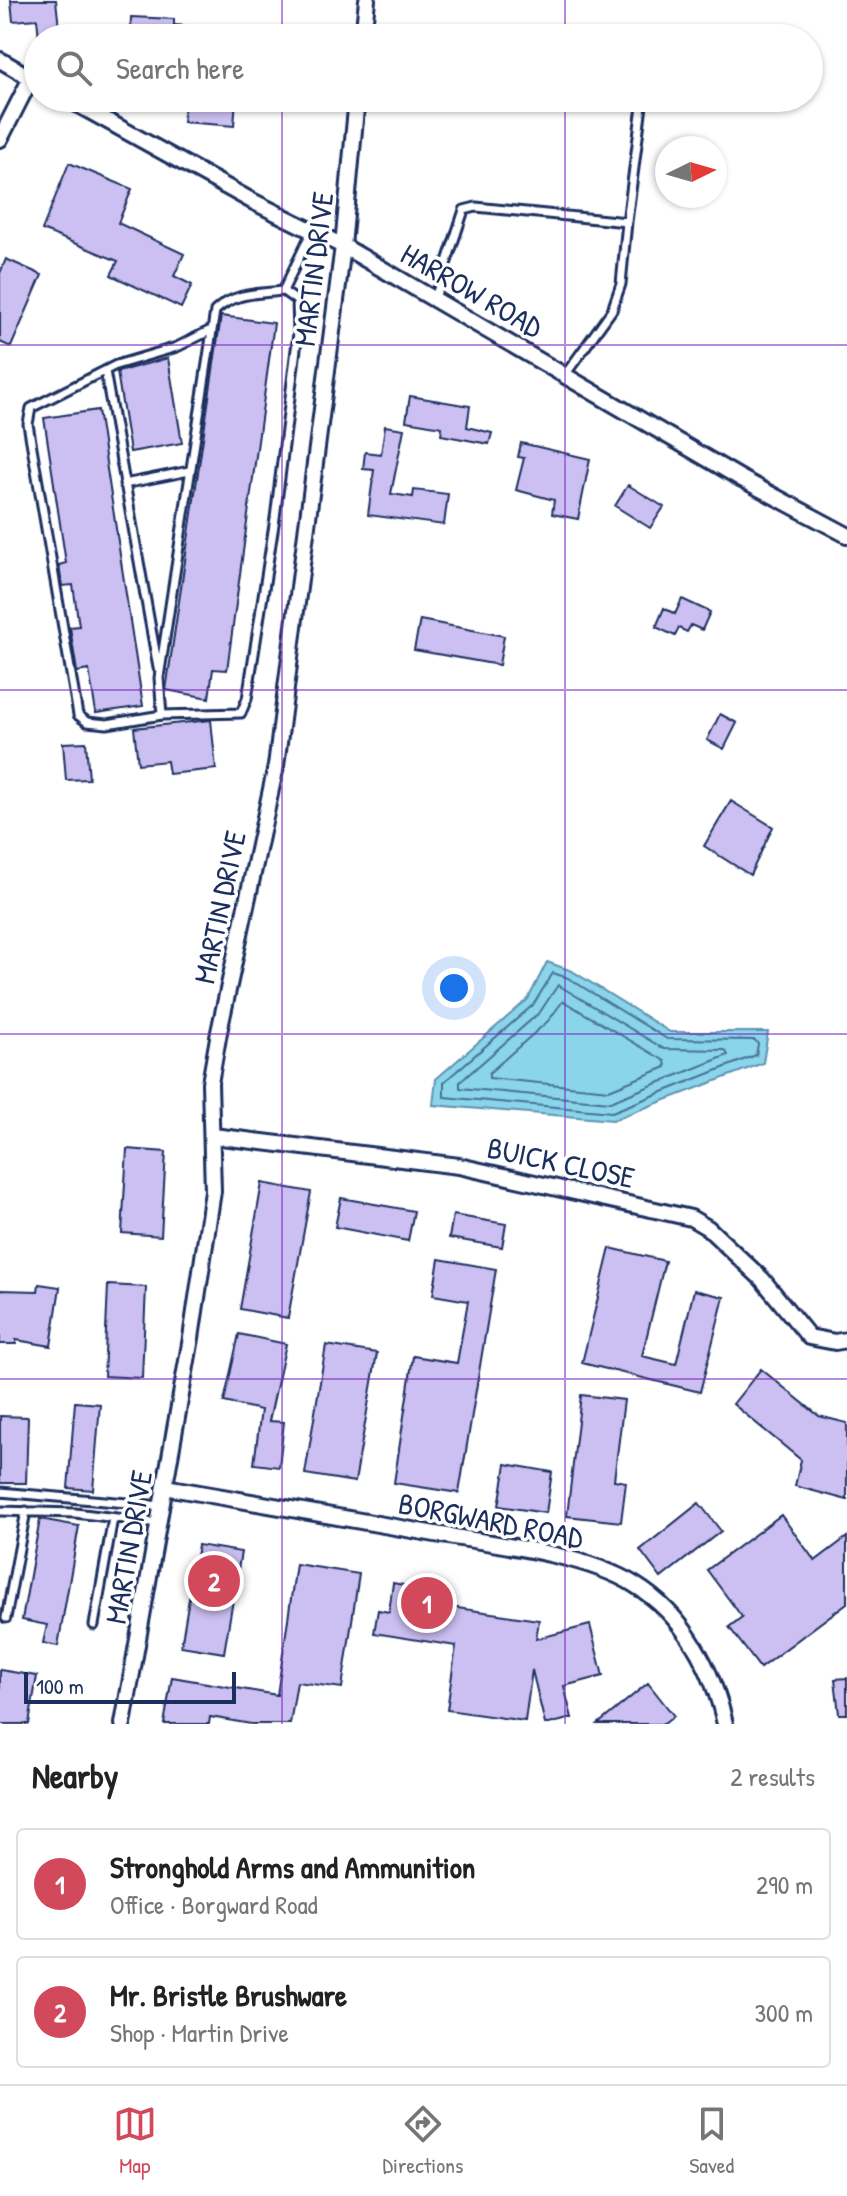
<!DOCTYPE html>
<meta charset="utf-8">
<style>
:root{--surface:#fff;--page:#f2f2f2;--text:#222;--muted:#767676;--line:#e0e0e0;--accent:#d1495b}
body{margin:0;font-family:"Patrick Hand",sans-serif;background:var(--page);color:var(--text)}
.compass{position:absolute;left:655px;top:136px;width:72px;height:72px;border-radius:50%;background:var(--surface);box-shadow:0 2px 6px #0004;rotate:85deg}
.scale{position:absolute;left:24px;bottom:20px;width:212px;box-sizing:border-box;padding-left:8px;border:4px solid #1b2f5e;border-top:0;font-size:22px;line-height:28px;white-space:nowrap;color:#1b2f5e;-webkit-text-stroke:6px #fff;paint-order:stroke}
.you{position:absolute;left:454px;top:988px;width:28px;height:28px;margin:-20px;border:6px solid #fff;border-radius:50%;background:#1a73e8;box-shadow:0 0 0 12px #1a73e833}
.badge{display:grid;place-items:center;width:52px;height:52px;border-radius:50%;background:var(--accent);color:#fff;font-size:26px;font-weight:700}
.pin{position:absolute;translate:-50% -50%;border:4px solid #fff;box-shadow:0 2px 8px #0006}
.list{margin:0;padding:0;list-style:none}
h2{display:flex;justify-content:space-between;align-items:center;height:104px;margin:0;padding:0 32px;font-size:34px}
h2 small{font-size:26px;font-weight:400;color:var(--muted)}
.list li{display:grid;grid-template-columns:52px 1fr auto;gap:24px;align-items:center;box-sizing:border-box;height:112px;margin:0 16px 16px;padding:0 16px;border:2px solid var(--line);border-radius:8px}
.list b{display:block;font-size:30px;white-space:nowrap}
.list p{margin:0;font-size:26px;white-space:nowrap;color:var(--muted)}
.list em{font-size:26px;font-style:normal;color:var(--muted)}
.icon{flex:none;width:44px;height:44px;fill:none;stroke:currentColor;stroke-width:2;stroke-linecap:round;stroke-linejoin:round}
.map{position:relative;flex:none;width:847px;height:1724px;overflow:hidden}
.search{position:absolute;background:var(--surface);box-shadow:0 2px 6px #0004;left:24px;right:24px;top:24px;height:88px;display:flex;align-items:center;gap:20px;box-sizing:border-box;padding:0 28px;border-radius:44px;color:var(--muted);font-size:30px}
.sheet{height:360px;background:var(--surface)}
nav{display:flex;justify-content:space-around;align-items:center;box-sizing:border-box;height:112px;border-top:2px solid var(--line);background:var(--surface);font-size:22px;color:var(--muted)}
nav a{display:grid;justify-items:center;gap:4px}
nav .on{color:var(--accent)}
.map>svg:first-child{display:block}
.water{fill:#8ad5ea;stroke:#5e93b2;stroke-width:2}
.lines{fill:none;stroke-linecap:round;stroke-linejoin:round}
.shore{stroke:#477196;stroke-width:2}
.building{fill:#ccbff1;stroke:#1b2f5e;stroke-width:2}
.lane-casing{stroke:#1b2f5e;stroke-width:13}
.street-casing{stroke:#1b2f5e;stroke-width:20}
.lane{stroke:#fff;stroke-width:7}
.street{stroke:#fff;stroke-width:14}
.grid{fill:none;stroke:#7b2cbf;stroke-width:2;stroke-opacity:0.55}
.labels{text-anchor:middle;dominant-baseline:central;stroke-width:7;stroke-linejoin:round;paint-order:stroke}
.street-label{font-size:30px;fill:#1b2f5e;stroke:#fff}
</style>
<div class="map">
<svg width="847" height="1724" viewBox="0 0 847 1724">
<rect width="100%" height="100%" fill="#fff"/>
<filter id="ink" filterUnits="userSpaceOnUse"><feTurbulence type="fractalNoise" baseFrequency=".0125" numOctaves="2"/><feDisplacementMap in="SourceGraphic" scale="16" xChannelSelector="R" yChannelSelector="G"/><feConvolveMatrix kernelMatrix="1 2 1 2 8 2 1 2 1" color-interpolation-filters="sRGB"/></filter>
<g filter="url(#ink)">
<path class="water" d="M547 962 572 971 670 1032H768L763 1063 613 1120 433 1105 436 1079 528 999Z"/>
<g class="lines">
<path class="shore" d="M553 973 568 978 667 1039 755 1040 758 1044 756 1055 612 1112 444 1097V1082L533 1005Z
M558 985 664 1049 725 1050 728 1055 610 1102 460 1088V1082L540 1012Z
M563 1001 665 1061 666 1067 609 1090 489 1078V1073L548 1021Z"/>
</g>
<path class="building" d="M11 0H56L60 37 39 38 37 19 13 21Z
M131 17 174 19V25L228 29 227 38H130Z
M185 98H236L234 126 183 122Z
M69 163 132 189 118 223 184 254 174 276 192 285 181 308 111 275 118 261 42 230Z
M6 259 42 275 11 347 0 342V273Z
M221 316 274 323 227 670 213 669 209 698 166 690Z
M168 358 182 443 130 452 117 372Z
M410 396 470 406 467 427 492 433 489 444 441 435 442 427 406 421Z
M98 410 143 706 96 713 89 670 77 672 70 627 79 626 73 585 62 586 59 565 66 563 44 418Z
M385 426 404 429 391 494 413 497 414 490 448 494 444 525 368 515 374 470 363 469 365 452 381 454Z
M521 443 590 459 578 519 552 514 554 500 516 490 524 458 518 457Z
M628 485 664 507 650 528 615 506Z
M682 599 710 612 702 630 691 625 687 632 679 628 675 636 656 627 664 608 675 614Z
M420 620 504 636 499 665 414 650Z
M720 714 737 723 724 749 707 740Z
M211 720 216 769 169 774 167 761 138 764 134 728Z
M86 742 89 779 66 780 63 743Z
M731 801 773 827 750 875 704 846Z
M127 1149 166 1152 161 1236 122 1233Z
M262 1183 311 1192 288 1318 240 1309Z
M341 1198 414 1211 408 1241 335 1227Z
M453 1215 506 1224 502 1247 449 1238Z
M610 1248 665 1261 642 1356 676 1364 694 1290 724 1297 700 1392 582 1363Z
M439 1259 496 1269 459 1493 394 1483 413 1356 457 1363 468 1301 433 1295Z
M39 1284 60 1287 51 1346 16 1340V1344H0V1290L38 1291Z
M108 1285 146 1287 142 1378 104 1376Z
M239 1334 286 1344 269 1421 284 1422 279 1467 254 1464 261 1410 224 1402Z
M326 1345 377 1353 355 1482 305 1474Z
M761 1369 819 1416 847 1423V1500L795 1486 801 1460 733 1404Z
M581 1395 624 1400 614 1480 626 1482 621 1522 567 1516Z
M75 1402 100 1404 93 1490 68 1488Z
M0 1416 28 1417 26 1483H0Z
M506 1464 552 1472 546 1513 499 1506Z
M699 1503 721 1531 661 1578 640 1550Z
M781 1515 815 1561 847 1537V1603L760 1668 729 1627 742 1617 707 1570Z
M40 1519 79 1526 58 1646 43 1643 47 1625 22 1620Z
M198 1545 241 1552 224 1653 181 1646Z
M296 1564 359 1574 342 1688 297 1682 290 1724H251L210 1717 209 1724H164L172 1677 277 1695Z
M393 1583 445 1593 443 1606 539 1620 536 1639 590 1625 603 1676 564 1686 572 1718 549 1724H545L532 1670 525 1721 447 1710 456 1646 374 1633 378 1610 389 1612Z
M0 1670 37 1676 29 1724H0Z
M847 1678V1714H839L835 1679Z
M648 1683 674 1716 664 1724H598Z"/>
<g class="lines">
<g class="lane-casing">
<path id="lane" d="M627 222 643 98
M283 291 312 231
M435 298 464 210 476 207 627 222 621 284 612 310 565 375
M105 371 158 668
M124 484 189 471
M162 715 159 678 215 311C235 292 257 294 283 291L297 301 298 333 275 518 247 699 241 713 162 715 107 724 87 722 78 715 28 424 31 408 116 365 177 347 209 331
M0 1492 162 1506
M0 1511 75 1513 159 1523
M6 1618 26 1511
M94 1625 113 1518"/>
</g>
<g class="street-casing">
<path id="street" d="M363 38 367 0
M0 60 38 82
M66 98 252 201 343 246 742 479 847 535
M0 139 31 78
M213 1136 459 1166 691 1218 708 1228 762 1279 809 1337 835 1342 847 1340
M165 1487C257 1503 349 1519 441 1535 497 1544 588 1555 635 1585 684 1615 713 1669 725 1724
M123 1724 191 1338 213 1191 210 1083 219 1032 276 766 343 246 357 98"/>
</g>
<use href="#lane" class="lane"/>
<use href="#street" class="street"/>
</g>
</g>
<path class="grid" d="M282 0V38M565 0V38M282 98V1724M565 98V1724M0 345H847M0 690H847M0 1034H847M0 1379H847"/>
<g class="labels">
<g class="street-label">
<text transform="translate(313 269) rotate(-83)">MARTIN DRIVE</text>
<text transform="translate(472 290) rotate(30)">HARROW ROAD</text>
<text transform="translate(219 907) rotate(-78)">MARTIN DRIVE</text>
<text transform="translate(561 1162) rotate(12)">BUICK CLOSE</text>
<text transform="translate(491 1520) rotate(11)">BORGWARD ROAD</text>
<text transform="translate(128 1547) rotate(-80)">MARTIN DRIVE</text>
</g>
</g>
</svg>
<svg class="compass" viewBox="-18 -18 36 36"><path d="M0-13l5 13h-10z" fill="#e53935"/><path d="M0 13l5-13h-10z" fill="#767676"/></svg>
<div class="scale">100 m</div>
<div class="you"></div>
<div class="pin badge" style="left:427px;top:1603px">1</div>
<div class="pin badge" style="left:214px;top:1581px">2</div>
<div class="search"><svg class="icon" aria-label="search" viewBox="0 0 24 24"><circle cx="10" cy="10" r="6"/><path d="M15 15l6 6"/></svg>Search here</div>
</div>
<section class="sheet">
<h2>Nearby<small>2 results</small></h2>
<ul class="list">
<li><span class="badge">1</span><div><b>Stronghold Arms and Ammunition</b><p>Office · Borgward Road</p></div><em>290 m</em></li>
<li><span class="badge">2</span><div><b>Mr. Bristle Brushware</b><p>Shop · Martin Drive</p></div><em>300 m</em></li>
</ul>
</section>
<nav>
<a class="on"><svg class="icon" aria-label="map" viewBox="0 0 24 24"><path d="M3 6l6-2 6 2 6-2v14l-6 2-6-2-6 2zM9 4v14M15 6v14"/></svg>Map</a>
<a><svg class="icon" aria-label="directions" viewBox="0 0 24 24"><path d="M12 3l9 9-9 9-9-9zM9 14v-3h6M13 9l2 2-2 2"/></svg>Directions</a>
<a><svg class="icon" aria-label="saved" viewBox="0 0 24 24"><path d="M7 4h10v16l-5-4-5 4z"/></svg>Saved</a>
</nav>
